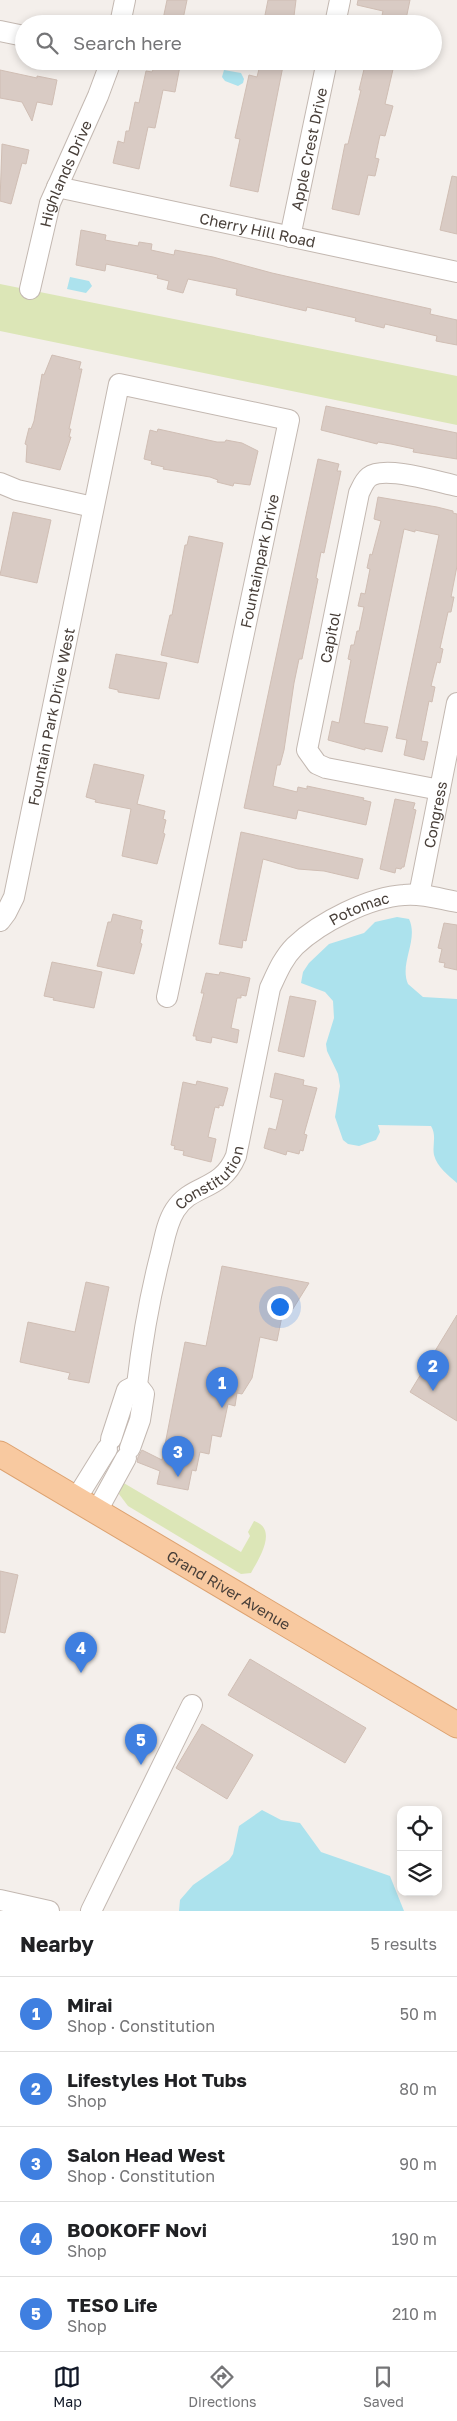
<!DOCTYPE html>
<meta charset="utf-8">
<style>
:root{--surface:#fff;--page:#f2f2f2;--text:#202124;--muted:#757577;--line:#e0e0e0;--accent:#111827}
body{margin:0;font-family:"Golos Text",sans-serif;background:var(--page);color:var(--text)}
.controls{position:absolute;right:15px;bottom:15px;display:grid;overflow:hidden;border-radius:10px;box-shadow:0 2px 8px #0003}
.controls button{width:45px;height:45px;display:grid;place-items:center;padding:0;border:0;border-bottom:1px solid var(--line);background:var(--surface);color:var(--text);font:25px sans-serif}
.you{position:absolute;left:279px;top:1306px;width:18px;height:18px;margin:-12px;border:4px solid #fff;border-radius:50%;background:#1a73e8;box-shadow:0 0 0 8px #1a73e833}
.badge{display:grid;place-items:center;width:32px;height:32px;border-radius:50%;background:var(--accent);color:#fff;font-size:16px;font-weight:700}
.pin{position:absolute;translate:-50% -41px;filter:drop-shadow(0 1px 2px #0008)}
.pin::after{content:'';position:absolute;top:26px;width:18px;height:15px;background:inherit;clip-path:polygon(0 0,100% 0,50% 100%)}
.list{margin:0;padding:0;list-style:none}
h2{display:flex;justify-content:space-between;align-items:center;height:65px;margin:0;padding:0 20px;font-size:21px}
h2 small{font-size:16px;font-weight:400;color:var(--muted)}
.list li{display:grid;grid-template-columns:32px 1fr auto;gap:15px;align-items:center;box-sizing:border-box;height:75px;padding:0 20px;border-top:1px solid var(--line)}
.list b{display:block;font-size:19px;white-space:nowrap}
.list p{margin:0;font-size:16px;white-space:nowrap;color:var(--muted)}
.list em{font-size:16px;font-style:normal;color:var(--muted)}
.icon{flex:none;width:28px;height:28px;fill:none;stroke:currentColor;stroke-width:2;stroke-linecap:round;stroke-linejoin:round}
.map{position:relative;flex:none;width:457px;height:1911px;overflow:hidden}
.search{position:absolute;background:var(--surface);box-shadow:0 2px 8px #0003;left:15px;right:15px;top:15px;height:55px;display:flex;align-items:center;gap:12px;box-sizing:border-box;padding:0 18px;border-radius:28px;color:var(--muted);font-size:19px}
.sheet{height:440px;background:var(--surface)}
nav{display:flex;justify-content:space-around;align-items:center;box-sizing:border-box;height:70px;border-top:1px solid var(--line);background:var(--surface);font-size:14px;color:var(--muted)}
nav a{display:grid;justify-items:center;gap:2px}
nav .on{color:var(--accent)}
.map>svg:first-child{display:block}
.green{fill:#dce6b7}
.water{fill:#ace2ed}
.building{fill:#d9cbc4;stroke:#d0beb4}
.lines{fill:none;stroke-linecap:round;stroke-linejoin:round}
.minor-casing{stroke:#c3b8b1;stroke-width:22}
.major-casing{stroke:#dda270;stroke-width:27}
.minor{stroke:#fff;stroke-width:20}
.major{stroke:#f8c9a0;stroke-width:25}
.labels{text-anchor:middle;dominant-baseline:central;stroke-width:4;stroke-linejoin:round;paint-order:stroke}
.street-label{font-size:15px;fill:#483f39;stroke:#fff}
</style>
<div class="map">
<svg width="457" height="1911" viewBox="0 0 457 1911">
<rect width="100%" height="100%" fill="#f4efeb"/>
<path class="green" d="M0 284 457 376V425L0 331Z
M122 1482 241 1552 250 1536 248 1532 254 1521C279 1529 258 1560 251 1573L241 1574 128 1506 119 1494Z"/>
<path class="water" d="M224 70 241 73 244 79 243 83 238 86 225 81 222 77Z
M70 277 89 281 92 286 86 293 67 289Z
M397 917 409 919C419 940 399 963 408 984L423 997 457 999V1183C448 1175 437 1167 434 1155 432 1145 437 1136 431 1126L378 1125 380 1132 376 1140 359 1146 348 1144 343 1140 335 1117 340 1086 338 1074 327 1051 326 1044 334 1018 333 1001 325 992 301 983 303 972 309 963 329 944 364 933 375 922Z
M262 1810 281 1820 300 1823 321 1852 390 1876 404 1911H179L180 1900 193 1885 229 1860 233 1854 239 1826Z"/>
<path class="building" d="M167 0H187L182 24H162Z
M268 0H296L293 24H275L264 20Z
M358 0H410L405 24H380L383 11 357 5Z
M157 61H181L175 92 163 90 155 128 148 127 139 169 113 163 118 141 124 143 126 131H129L135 102 139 103 146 71 152 72Z
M261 61H284L258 192 230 186 240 139 235 138 249 75 257 77Z
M366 61 394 65 385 104 393 106 385 136 380 135 375 158 379 159 375 176 368 175 359 215 332 209 345 144H348L361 90H359Z
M0 70 37 78V76L57 80 52 105 37 102 32 121 22 102 0 98Z
M2 144 29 150 26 164 22 163 11 204 0 201Z
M452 176 457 177V234L440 230Z
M81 230 106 235 105 240 138 246 139 242 152 244 151 250 174 255 175 250 213 257 272 273 431 309 430 314 457 320V345L436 341 437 336 385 324 384 328 355 321 356 318 307 307 306 311 236 295 237 289 188 279 183 293 167 289 169 281 157 278 158 275 106 264 105 271 76 265Z
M52 355 81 362 79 369H82L69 429H71L69 437H71L60 470 26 462 27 445 25 444 29 428 31 429 34 421 42 374 44 375Z
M326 406 457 433V459L413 452 414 449 391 444 378 442 377 444 321 430Z
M158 429 217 442H225L226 440 242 443 258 451 250 485 234 483 233 486 217 482 218 480 210 477 163 469 164 467 151 464 152 461 144 459 150 430 157 432Z
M318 459 339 464 337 471H341L324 553 321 552 316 578 318 579 302 659H299L294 683 284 750 280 765H277L273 786 297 792 298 787 307 789V786L364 798 363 800 371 802 366 825 298 810 296 819 244 808Z
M378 497 437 507 453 511V513L457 514V566L451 597H454L451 612H448L440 648 443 649 440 663 437 662 431 686 435 687 432 702 429 701 421 741 428 742 424 760 404 755 407 740 396 738 439 535 415 530V532L404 529 364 723 388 727 382 752 365 748V750L328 740 332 721 339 723 351 660 348 659 351 645H354L357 631H359L364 607 358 606 361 593 365 594 370 569 367 568 370 554 372 555 381 521 374 519Z
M13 512 51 520 37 583 0 575Z
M189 536 223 543 198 663 161 655 170 615H172L185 545H187Z
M116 654 167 663 159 699 118 692V690L109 688Z
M94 764 144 775 137 804 165 811 163 819 166 820 163 833 165 834 157 864 122 856 131 809 95 802 96 800 86 797Z
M395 799 415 803 413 809 416 810 404 867H402L401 869 396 868 395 873 380 869Z
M241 832 363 859 358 879 324 871 298 869 263 859 246 941 243 940 242 948 219 944Z
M113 914 142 921 140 929 143 930 140 943 142 944 134 974 97 966 108 922H111Z
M444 923 457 925V970L444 967 445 963 439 962 442 949 438 948Z
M52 962 102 972 94 1008 53 1000 54 998 44 996Z
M220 972 250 978 246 996 241 995V998H237L231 1028 239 1030 237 1043 212 1037 211 1043 196 1040V1036H193L204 993H201L206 973 219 975Z
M290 996 316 1001 304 1057 278 1051Z
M275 1073 304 1080 303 1085 317 1088 304 1134 307 1135 303 1151 300 1150 299 1154 287 1151 286 1155 264 1148 269 1128 276 1130 283 1100 270 1097Z
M197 1081 228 1088 223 1106 219 1105V1108L215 1107 208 1137 216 1139 211 1162 183 1155 184 1151 174 1149 175 1146 171 1145 183 1082 196 1085Z
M222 1266 309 1283 291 1312 283 1311 277 1341 260 1337 252 1378 242 1394 237 1393 235 1406 228 1404 221 1437 212 1435 209 1454 200 1452 196 1471 192 1470 188 1490 157 1484 160 1471 137 1462 138 1457 142 1450 162 1460 185 1342 206 1346Z
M86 1282 109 1287 89 1383 68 1379 70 1373 20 1362 28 1322 75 1332Z
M457 1315V1421L410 1392Z
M0 1571 18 1575 5 1633 0 1632Z
M250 1659 366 1728 345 1763 228 1695Z
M202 1724 253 1755 227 1799 176 1768Z"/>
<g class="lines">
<g class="minor-casing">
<g id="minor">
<path d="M120 24 125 0"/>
<path d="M335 24 340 0"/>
<path d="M0 31 24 36"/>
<path id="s1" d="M57 187 457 272"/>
<path id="s2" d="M290 237 327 61"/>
<path id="s3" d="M30 289 50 203 98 96 111 61"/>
<path d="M0 483 17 490 93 507"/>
<path id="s4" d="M440 790 326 768 317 764 307 750 359 493C362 487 364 481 369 477 385 465 438 482 457 486"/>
<path id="s5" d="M419 895 457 703"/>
<path id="s6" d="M0 921 6 913 14 897 119 384 289 420 167 997"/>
<path d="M111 1439 127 1390 137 1385"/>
<path id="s7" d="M130 1448 140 1420 144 1394 137 1385C142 1342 149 1300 160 1257 164 1242 166 1224 175 1210 192 1183 221 1192 236 1156L270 988C277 973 283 958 295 946 320 922 370 897 404 895 422 893 440 899 457 902"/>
<path d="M76 1499 107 1449"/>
<path d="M97 1511 126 1458"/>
<path d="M0 1900 49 1911"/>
<path d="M91 1911 192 1705"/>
</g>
</g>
<g class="major-casing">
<g id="major">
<path id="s8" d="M0 1454 457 1725"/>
</g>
</g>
<use href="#minor" class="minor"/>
<use href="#major" class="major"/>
</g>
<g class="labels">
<g class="street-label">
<text stroke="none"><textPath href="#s2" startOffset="90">Apple Crest Drive</textPath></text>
<text stroke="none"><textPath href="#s3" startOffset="121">Highlands Drive</textPath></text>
<text stroke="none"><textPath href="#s1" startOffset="205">Cherry Hill Road</textPath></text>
<text transform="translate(259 561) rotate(-78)">Fountainpark Drive</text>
<text stroke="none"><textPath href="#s4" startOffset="258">Capitol</textPath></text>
<text stroke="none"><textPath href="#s6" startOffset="212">Fountain Park Drive West</textPath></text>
<text stroke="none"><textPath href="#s5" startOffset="82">Congress</textPath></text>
<text stroke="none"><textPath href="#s7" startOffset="626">Potomac</textPath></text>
<text stroke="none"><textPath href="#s7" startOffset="296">Constitution</textPath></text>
<text stroke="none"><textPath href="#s8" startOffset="266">Grand River Avenue</textPath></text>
</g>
</g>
</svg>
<div class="controls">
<button><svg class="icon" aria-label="locate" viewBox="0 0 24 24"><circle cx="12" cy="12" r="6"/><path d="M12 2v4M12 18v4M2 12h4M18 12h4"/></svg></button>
<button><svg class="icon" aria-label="layers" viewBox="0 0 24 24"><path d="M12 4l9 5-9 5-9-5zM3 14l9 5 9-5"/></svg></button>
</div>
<div class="you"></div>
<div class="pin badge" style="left:222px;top:1408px;background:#3f7fe0">1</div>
<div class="pin badge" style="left:433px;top:1391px;background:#3f7fe0">2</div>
<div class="pin badge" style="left:178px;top:1477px;background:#3f7fe0">3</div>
<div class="pin badge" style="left:81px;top:1673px;background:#3f7fe0">4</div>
<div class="pin badge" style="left:141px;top:1765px;background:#3f7fe0">5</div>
<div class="search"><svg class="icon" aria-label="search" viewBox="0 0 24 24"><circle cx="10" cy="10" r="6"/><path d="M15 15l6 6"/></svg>Search here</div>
</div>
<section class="sheet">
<h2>Nearby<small>5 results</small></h2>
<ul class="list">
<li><span class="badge" style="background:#3f7fe0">1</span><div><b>Mirai</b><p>Shop · Constitution</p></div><em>50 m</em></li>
<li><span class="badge" style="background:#3f7fe0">2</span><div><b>Lifestyles Hot Tubs</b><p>Shop</p></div><em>80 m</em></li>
<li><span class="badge" style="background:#3f7fe0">3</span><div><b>Salon Head West</b><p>Shop · Constitution</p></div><em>90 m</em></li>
<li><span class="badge" style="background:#3f7fe0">4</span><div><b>BOOKOFF Novi</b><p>Shop</p></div><em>190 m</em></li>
<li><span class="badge" style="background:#3f7fe0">5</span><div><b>TESO Life</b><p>Shop</p></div><em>210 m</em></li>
</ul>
</section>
<nav>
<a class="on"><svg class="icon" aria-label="map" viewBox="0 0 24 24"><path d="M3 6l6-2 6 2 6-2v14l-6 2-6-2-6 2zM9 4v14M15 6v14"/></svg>Map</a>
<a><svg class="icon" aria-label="directions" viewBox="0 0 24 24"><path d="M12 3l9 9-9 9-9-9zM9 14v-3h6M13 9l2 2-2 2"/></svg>Directions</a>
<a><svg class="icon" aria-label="saved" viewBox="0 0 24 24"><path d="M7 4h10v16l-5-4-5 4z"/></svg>Saved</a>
</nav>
